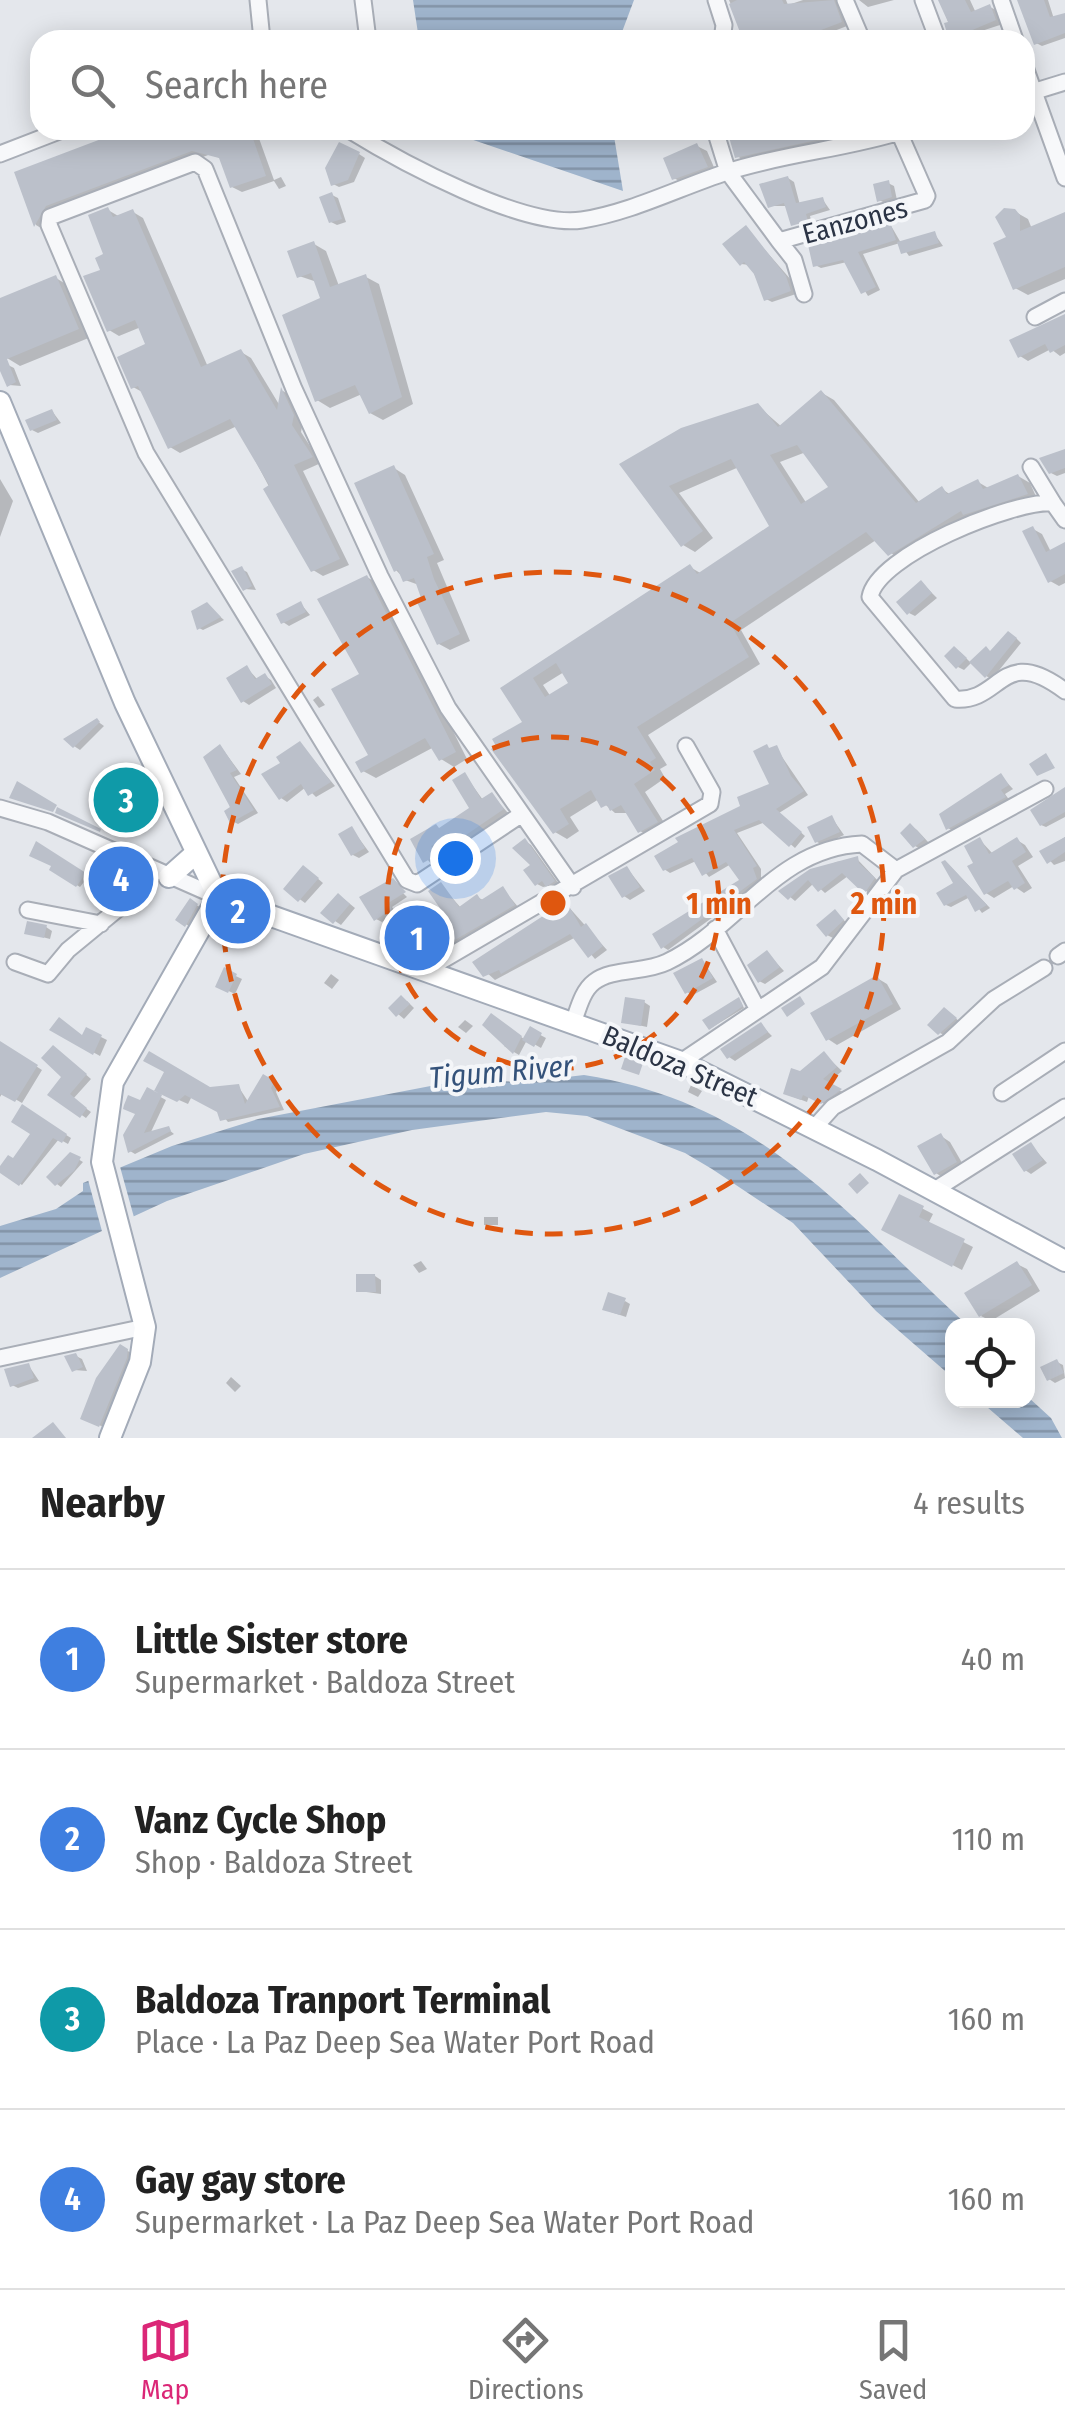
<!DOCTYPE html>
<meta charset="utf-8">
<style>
:root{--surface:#fff;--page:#f2f2f2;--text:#222;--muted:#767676;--line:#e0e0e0;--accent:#db2777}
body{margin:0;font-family:"Fira Sans Condensed",sans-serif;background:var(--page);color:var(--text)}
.controls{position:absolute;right:30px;bottom:30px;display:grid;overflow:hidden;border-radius:20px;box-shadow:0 5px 25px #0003}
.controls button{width:90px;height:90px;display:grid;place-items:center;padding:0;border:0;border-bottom:2px solid var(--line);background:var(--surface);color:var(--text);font:50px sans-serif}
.you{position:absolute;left:455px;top:858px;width:35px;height:35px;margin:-25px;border:8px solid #fff;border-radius:50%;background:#1a73e8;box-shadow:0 0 0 15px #1a73e833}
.badge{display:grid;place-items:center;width:65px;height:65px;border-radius:50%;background:var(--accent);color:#fff;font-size:32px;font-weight:700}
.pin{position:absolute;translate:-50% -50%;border:5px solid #fff;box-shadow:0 2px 10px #0006}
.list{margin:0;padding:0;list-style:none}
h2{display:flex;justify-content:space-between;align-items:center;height:130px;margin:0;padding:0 40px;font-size:42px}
h2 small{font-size:32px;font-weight:400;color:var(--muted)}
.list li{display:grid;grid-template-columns:65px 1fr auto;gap:30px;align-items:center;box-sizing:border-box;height:180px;padding:0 40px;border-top:2px solid var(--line)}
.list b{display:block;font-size:38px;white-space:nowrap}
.list p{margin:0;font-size:32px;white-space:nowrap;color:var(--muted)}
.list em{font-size:32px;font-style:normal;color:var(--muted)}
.icon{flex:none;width:55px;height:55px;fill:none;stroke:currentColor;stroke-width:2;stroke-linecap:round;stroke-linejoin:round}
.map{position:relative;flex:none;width:1065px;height:1438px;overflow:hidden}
.search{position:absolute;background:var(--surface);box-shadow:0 5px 25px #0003;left:30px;right:30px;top:30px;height:110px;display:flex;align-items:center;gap:25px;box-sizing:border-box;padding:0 35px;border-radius:30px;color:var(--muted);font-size:38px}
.sheet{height:850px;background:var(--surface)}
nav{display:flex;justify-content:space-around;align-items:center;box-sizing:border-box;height:140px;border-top:2px solid var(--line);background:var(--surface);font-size:28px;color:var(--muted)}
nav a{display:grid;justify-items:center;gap:5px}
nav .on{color:var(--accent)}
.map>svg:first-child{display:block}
.water{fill:url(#water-rules)}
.pier{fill:#e4e7ec}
.shadow{fill:#0003;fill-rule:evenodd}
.building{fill:#bbc0ca;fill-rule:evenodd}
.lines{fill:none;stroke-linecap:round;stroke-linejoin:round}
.minor-casing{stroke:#a9aeb7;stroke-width:19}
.major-casing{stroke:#a3abb8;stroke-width:24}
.minor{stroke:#f7f8fa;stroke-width:15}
.major{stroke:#fff;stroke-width:20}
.ring{fill:none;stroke:#df570f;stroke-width:5;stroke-dasharray:18 12}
.labels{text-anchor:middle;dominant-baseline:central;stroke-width:8;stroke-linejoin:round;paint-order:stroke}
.street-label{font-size:28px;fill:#2b3445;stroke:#f4f6f9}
.water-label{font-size:30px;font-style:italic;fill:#34527a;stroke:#f4f6f9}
.centre{fill:#df570f;stroke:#f4f6f9;stroke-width:5}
.ring-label{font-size:30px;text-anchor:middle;font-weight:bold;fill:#df570f;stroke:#f4f6f9;stroke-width:8;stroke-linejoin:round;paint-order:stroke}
</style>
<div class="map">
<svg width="1065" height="1438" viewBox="0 0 1065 1438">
<defs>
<pattern id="water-rules" width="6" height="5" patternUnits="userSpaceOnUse" patternTransform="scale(2.5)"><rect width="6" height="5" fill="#9fb4cc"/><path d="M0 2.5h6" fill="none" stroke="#8293a7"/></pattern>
</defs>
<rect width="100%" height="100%" fill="#e4e7ec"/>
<path class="water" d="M413 0H634L619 40H419Z
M444 130H613L623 191Z
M584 1075C761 1103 843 1211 967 1325L952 1326V1377L876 1311 793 1223 712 1169 685 1153 587 1116 546 1112 412 1130 304 1154 167 1201 0 1278V1226L56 1209 83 1191V1183L172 1146 258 1119 462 1080 525 1082Z
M1028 1397 1051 1418 1062 1438H1023L980 1401Z"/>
<path class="pier" d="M119 1163 135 1221 103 1235 87 1176Z"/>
<path class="shadow" d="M729 0H786L788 5 803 0H841L847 26 811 40H741L744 35Z
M859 0H894L868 7Z
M941 0H970L976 13 990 7 998 11 1003 24 954 40Z
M1018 0H1048L1054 19 1065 16V38L1042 46 1036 43Z
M132 130H256L274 180 281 177 286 186 279 189 274 181 242 192 232 187 222 159 211 154 56 211 44 230 36 225 17 173Z
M727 130H759L761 134 775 130H877L745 161 737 156Z
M697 146 707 151 716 172 684 184 674 178Z
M359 154 365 158 354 182 339 187 333 184Z
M788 178 794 182 800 205 823 200 830 210 810 216 812 224H793L788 206H770Z
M888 183 894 186 897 200 885 203 879 200Z
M332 195 338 198 346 222 337 225 331 222Z
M108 210 120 217 133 212 143 218 208 367 241 352 251 358 280 406 283 391 291 396 303 422 301 432 321 463 303 471 349 565 323 576 313 570 237 426 180 453 170 447 144 393 133 387 149 345 141 327 119 336 109 330 104 271Z
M1014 211 1028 219 1032 229 1065 216V279L1028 295 1015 288 1009 238Z
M890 224 901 243 934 233 943 246 909 256 900 243 863 254 880 290 868 296 847 262 821 268 815 265Z
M746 228 792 281 796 294 772 302 766 299 750 265 741 264Z
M314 244 326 251 339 286 366 277 379 284 413 404 383 420 370 413 362 394 330 408 317 400 323 299 317 282 299 276Z
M56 278 69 286 91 337 20 366 7 358 0 343V301Z
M1065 317V353L1060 356 1051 349 1028 361 1020 356Z
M8 365 14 368 21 386 9 385Z
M822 393 834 400 920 503 942 489 951 495 978 482 990 489 1018 476 1030 483 1038 501 902 562 876 540 741 630 760 664 648 735 667 765 660 769 665 778 645 792 668 829 653 838 640 831 629 813H615L599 799 570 817 579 831 567 839 555 832 525 723 503 689 690 567 702 574 772 527 739 467 679 493 713 538 695 552 683 545 622 465 757 405 782 427ZM806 452 832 487 807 504 780 462ZM564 672 572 684 551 697 543 685Z
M52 411 61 423 38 433 32 430Z
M1065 451V473L1057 476 1051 473Z
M394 468 405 475 444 560 437 563 470 641 450 650 439 644 419 585 405 580 396 570Z
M0 479 13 501 0 537Z
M1033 529 1042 534 1051 552 1065 546V583L1059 586 1050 581Z
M241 569 247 572 256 590 245 589Z
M367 577 380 585 467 759 454 767 441 759 434 747 376 778 363 771 371 756 362 675Z
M922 583 937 598 915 616 909 613Z
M301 604 310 615 289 626 283 622Z
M207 605 224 620 203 630 199 628Z
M1015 637 1021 643 992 679 986 676Z
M960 652 971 663 964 670 958 667Z
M247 668 258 680 265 676 271 680 276 688 249 705 243 701Z
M318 696 325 705 319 708 313 700Z
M97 721 104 726 80 750 74 746Z
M300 744 335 786 316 797 306 787 287 802 281 798 283 763Z
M221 747 241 774 234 777 258 813 238 824 232 821Z
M776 748 808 795 779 813 805 836 795 848 765 822 737 833 761 869V882L668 950 663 947 742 880 731 864 709 877 696 861 670 873 664 869 773 786Z
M465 775 483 800 492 795 508 813 465 842 458 837 436 849 441 858 431 864 413 840 441 829 472 809Z
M1001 776 1013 789 1005 794 1010 801 953 831 948 828Z
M141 785 149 797 115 817Z
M1065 790V817L1046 827 1041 825Z
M832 818 844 835 823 845 817 842Z
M911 826 917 830 929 843 921 849 915 846Z
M352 829 369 852 359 858 353 855Z
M1065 837V861L1054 865 1042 852Z
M980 840 993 854 1017 840 1025 845 1033 857 1018 866 1032 888 1024 893 1014 886 994 898 986 893 977 864Z
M525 841 531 845 559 884 543 887 537 884Z
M37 845 88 877 80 887 52 870 54 865Z
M857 859 880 883 871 895 848 876 825 893 814 883 795 901 783 891 836 862Z
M950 866 990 908 982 913 970 897 951 907 946 905 957 884Z
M627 868 645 891 630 900 624 896Z
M309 871 323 883 305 903 286 889Z
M392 882 407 897 392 907 396 913 382 922 376 919Z
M441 885 461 908 477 897 483 900 503 889 519 908 456 946 450 942 457 928Z
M344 899 355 908 341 925 335 921Z
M190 901 203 909 192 928 179 920Z
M566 904 607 950 595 959 576 937 495 980 476 963Z
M835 912 848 924 833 938 827 935Z
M417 920 429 940 419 949 413 946Z
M46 927 52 931 50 939 27 933Z
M767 953 784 971 765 984 759 981Z
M702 960 717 982 693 995 687 992Z
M225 971 242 979 235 994 218 986Z
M331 974 339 980 332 989 324 983Z
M877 978 887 984 901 1009 837 1045 828 1039Z
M407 1001 414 1008 404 1019 391 1008Z
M644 1002 650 1006 647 1027 624 1022Z
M741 1002 744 1008 711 1028Z
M950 1013 961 1023 946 1036 940 1033Z
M465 1020 473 1026 466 1033 458 1027Z
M497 1020 524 1039 531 1030 546 1038 541 1048 527 1040 519 1055 504 1046 507 1041Z
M761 1025 772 1036 735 1061 729 1057Z
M53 1030 84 1038 87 1030 107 1040 100 1056Z
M0 1043 42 1070 22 1103 3 1092 0 1097Z
M59 1051 91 1079 73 1099 91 1112 86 1118 51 1094 65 1076Z
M824 1054 842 1071 827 1084 845 1093 828 1106 809 1096 807 1102 791 1096 800 1074Z
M264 1077 279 1086 276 1092 284 1110 228 1122 219 1111 192 1096 188 1104 163 1093 238 1086 249 1103Z
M691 1085 702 1091 698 1097 688 1092Z
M148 1090 166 1100 150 1134 168 1129 174 1134 135 1154 130 1151Z
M23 1108 71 1138 68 1144 59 1139 22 1185 0 1170 14 1161 33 1133Z
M941 1136 950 1142 965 1168 945 1179 936 1173Z
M1031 1145 1047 1163 1031 1174 1025 1170Z
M71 1155 83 1162 61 1187 57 1184Z
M900 1197 933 1214 928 1224 973 1247 962 1270 884 1229Z
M484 1217H498V1225H484Z
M421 1261 427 1269 419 1273 413 1265Z
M1017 1264 1027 1269 1040 1291 991 1321 981 1316Z
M375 1276 381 1280V1294L359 1291Z
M625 1301 630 1304 626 1317 611 1312Z
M121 1347 133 1354 106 1428 89 1421Z
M76 1356 82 1359 87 1371 74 1370Z
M1057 1362 1063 1365 1065 1378 1055 1383 1049 1379Z
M29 1366 39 1381 18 1388 12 1385Z
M231 1377 241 1386 235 1392 226 1383Z"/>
<path class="building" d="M737 0H782L784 4 834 0 842 22 795 40H743L729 4Z
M938 0H965L971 12 990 4 996 20 949 40 944 23 948 22Z
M1017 0H1044L1050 17 1065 13V33L1034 45Z
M125 130H250L266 176 230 188 219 158 192 151 46 206 34 227 14 172Z
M727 130 756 133 853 132 735 158Z
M339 142 360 152 348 180 331 186 325 168Z
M697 143 708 167 672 180 663 158Z
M788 176 796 203 823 197 826 207 806 214 808 221 791 226 784 203 768 208 759 184Z
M889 180 892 197 877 202 873 184Z
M332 192 342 219 329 223 319 197Z
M108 207 113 217 133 209 201 367 241 349 277 410 281 387 294 415 292 425 313 457 294 465 340 559 311 572 263 489 269 485 230 419 168 449 138 386 131 389 117 357 145 344 135 320 107 332 83 276 100 270 95 258 103 254 88 215Z
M1004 208 1015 209 1020 215V231L1065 212V267L1013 290 993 243 1006 237 995 217Z
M890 222 896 240 858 252 876 287 861 294 843 260 813 267 808 245Z
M746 225 786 276 791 291 764 301 754 274 744 262 740 266 722 244Z
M935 231 939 243 901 254 897 242Z
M314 241 330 287 366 274 402 397 369 414 355 385 315 402 282 315 320 298 311 273 297 278 287 251Z
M56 275 79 329 7 359 16 382 7 387 0 371V298Z
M1065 314V345L1050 353 1045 344 1018 358 1009 340Z
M821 390 916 503 942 486 947 494 978 479 983 489 1018 474 1028 494 963 515 961 511 888 556 866 532 730 623 749 657 637 727 656 758 650 762 655 770 634 784 658 822 638 833 621 805 610 811 607 805 601 808 591 790 560 809 569 824 553 834 491 749 496 746 492 739 522 722 500 688 690 564 697 574 769 526 731 459 669 486 703 531 681 547 619 464 681 428 758 403 778 427ZM797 445 828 487 801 504 770 455ZM556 663 568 683 545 697 533 678Z
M52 409 57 420 30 431 25 420Z
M1065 449V468L1049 474 1039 458Z
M394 465 434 554 427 557 434 579 460 634 437 645 416 600 421 598 414 578 403 582 398 570 394 572 354 483Z
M1033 526 1046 552 1065 542V574L1048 583 1022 531Z
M242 566 252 586 243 591 231 571Z
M367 575 456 752 439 761 425 738 361 773 355 762 368 755 331 689 359 674 317 599Z
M921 580 932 593 907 615 896 602Z
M301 601 306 612 281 624 276 614Z
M207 602 221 617 197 630 191 611Z
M1008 631 1017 638 985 678 969 662 986 646 990 651Z
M954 646 967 658 956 669 944 656Z
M247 665 255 679 265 673 272 684 241 703 226 678Z
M97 718 100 722 73 748 63 739Z
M300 741 331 782 308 796 301 784 279 800 261 774 280 763 276 757Z
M220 744 237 770 230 773 254 810 230 823 224 811 230 807 203 757Z
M767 744 769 748 777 745 791 776 804 791 776 809 802 832 789 847 759 820 734 830 757 866 753 868 757 879 661 949 652 934 739 880 726 862 702 876 692 858 663 871 654 856 678 842 675 838 740 806 737 797 769 784 753 751Z
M1046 753 1055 768 1037 776 1029 764Z
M465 772 481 799 492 792 504 809 457 841 453 834 431 846 437 855 423 863 410 839 436 824 439 828 469 808 452 780Z
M1001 773 1009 785 1001 790 1006 797 946 830 939 814Z
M17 781 57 805 53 812 9 798Z
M139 781 149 796 114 819 104 804Z
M1065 787V812L1040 826 1030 810Z
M57 807 101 829 100 832 55 813Z
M832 815 840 832 815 843 807 827Z
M910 823 925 839 913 848 900 833Z
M352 826 365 848 351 856 338 834Z
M980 837 989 854 1017 837 1026 852 1012 861 1025 883 1014 890 1008 881 984 895 967 866 973 863 964 846Z
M1065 837V852L1047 864 1039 851Z
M525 838 555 881 546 887 542 881 535 886 523 870 530 865 512 848Z
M36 841 86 873 76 887 49 870 51 866 29 856Z
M858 856 859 863 875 878 864 894 842 873 818 892 808 880 788 900 778 891 810 869Z
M945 860 987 905 975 912 966 895 944 906 936 893 953 883 941 862Z
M112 865 130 873 122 884 107 877Z
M303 865 319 878 298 902 283 889Z
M627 866 640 887 622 898 608 876Z
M393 878 406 892 388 903 392 909 374 921 359 897Z
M441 882 459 907 477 894 481 900 503 886 515 905 448 944 446 931 453 927 428 891Z
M338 893 350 904 333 924 320 913Z
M190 898 198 904 185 927 175 920Z
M566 901 581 927 586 923 603 946 588 958 570 934 501 974 499 970 483 977 472 962Z
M835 909 844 920 826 937 816 925Z
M417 917 424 937 411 948 400 925Z
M27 921 47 925 44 938 24 934Z
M767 950 780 967 758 983 747 965Z
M702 958 713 978 685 994 673 973Z
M224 967 237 974 228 993 215 987Z
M877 975 893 1004 826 1041 810 1013Z
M401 995 410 1004 396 1017 388 1008Z
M800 996 805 1004 787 1017 781 1008Z
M625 997 645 1000 641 1026 621 1023Z
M739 997 743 1006 709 1030 702 1020Z
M944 1007 957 1018 938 1035 927 1025Z
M491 1013 522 1036 513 1054 482 1025Z
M59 1017 82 1035 86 1027 102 1035 93 1055 49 1030Z
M761 1022 768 1032 727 1059 720 1049Z
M530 1026 542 1033 534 1047 522 1040Z
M0 1041 38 1065 15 1102 0 1094Z
M53 1045 87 1074 70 1094 87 1108 80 1118 47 1095 61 1077 41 1058Z
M149 1051 210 1087 239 1084 245 1104 263 1074 275 1081 271 1088 280 1107 220 1121 217 1112 185 1095 177 1102 154 1091 164 1072 143 1061Z
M824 1051 837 1067 823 1079 842 1089 821 1104 803 1095 801 1100 783 1094 791 1068 800 1071Z
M625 1057 643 1063 639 1075 621 1069Z
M147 1087 162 1095 144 1133 169 1126 171 1131 128 1153 123 1135 135 1114 123 1109 124 1105 128 1095 140 1100Z
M22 1104 67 1134 62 1143 53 1138 19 1186 0 1173V1166L8 1155 13 1158 30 1134 11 1122Z
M941 1133 957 1162 934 1175 917 1146Z
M1031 1142 1043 1160 1024 1172 1012 1154Z
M70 1152 81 1157 74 1171 55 1186 46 1177Z
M860 1173 869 1183 857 1194 848 1184Z
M899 1194 924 1206 919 1217 965 1239 952 1267 881 1230Z
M1017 1261 1032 1285 979 1317 964 1293Z
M356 1274H375L376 1292H356Z
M608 1292 626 1298 620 1315 602 1310Z
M120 1344 128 1349 127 1358 99 1427 80 1419 96 1378Z
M76 1353 83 1367 72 1372 64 1356Z
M1057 1359 1064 1373 1047 1381 1040 1367Z
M29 1363 34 1378 10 1387 4 1369Z
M53 1422 66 1438H32Z"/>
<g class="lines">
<g class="minor-casing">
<path id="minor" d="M258 0 262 40
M363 0 368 40
M716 0 724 25 722 40
M845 0 862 40
M923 0 938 40
M1001 0 1015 40
M1025 67 1065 178
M1026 94 1065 82
M349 130C399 161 524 229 582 220 632 212 678 188 727 172 785 153 848 149 906 130
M715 130 728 172 779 241 925 200 927 196 898 130
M0 154 62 130
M195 162 205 169 294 389 380 576 448 708 522 814 417 884 407 880 146 453 49 225 50 217Z
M779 241 794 260 804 294
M1035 317 1065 301
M1031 467 1053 503
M1065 520 1053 503C1014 500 877 555 870 597L955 699C1002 703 1001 643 1065 691
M0 808 48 822 218 897
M522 814 573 887
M28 910 101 924
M715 929 757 1008
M1058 956 1065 951
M15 962 48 974 68 950 119 908 147 868
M408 966 437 940 428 913
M424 971 710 804 712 792 686 746
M573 1023C578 1010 582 991 594 982 612 968 645 973 667 962 738 928 776 848 862 844L896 870
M681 1062 822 967 896 870 1045 789
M1002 1093 1065 1051
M814 1128 833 1107 948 1042 994 999 1044 968
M933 1191 1065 1107
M0 1358 145 1327"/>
</g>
<g class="major-casing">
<path id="major" d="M0 402 125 703 218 897
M169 877 196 853
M218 897 681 1062 877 1160 1065 1261
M110 1438 140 1362 145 1327 102 1162 113 1082 218 897"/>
</g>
<use href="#minor" class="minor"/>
<use href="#major" class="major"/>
</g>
<g class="ring">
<circle cx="553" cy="903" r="166"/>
<circle cx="553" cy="903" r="331"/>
</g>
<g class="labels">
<g class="street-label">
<text transform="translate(855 221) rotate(-15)">Eanzones</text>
<text transform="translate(680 1066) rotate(23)">Baldoza Street</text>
</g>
<g class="water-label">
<text transform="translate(501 1072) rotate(-5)">Tigum River</text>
</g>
</g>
<circle cx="553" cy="903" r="15" class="centre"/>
<g class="ring-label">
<text x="719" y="914">1 min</text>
<text x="884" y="914">2 min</text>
</g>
</svg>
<div class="controls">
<button><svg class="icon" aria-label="locate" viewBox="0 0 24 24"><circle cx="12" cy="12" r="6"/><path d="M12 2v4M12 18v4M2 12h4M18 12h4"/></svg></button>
</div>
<div class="you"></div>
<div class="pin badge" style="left:417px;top:938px;background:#3f7fe0">1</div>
<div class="pin badge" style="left:238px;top:911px;background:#3f7fe0">2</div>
<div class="pin badge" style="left:126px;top:800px;background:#0f9aa8">3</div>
<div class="pin badge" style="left:121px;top:879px;background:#3f7fe0">4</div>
<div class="search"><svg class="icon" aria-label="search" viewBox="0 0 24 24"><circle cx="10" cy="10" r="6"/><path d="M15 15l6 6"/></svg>Search here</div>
</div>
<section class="sheet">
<h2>Nearby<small>4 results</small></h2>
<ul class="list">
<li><span class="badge" style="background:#3f7fe0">1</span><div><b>Little Sister store</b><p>Supermarket · Baldoza Street</p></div><em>40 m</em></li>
<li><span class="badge" style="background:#3f7fe0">2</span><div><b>Vanz Cycle Shop</b><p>Shop · Baldoza Street</p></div><em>110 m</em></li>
<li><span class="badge" style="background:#0f9aa8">3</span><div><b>Baldoza Tranport Terminal</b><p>Place · La Paz Deep Sea Water Port Road</p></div><em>160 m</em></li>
<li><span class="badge" style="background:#3f7fe0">4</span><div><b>Gay gay store</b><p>Supermarket · La Paz Deep Sea Water Port Road</p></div><em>160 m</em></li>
</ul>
</section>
<nav>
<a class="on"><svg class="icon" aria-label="map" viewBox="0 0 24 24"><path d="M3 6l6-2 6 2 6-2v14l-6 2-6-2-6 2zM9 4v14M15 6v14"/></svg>Map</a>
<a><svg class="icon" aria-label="directions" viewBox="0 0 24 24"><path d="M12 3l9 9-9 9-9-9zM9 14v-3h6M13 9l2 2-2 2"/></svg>Directions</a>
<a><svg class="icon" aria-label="saved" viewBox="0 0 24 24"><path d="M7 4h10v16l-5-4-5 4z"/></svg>Saved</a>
</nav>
